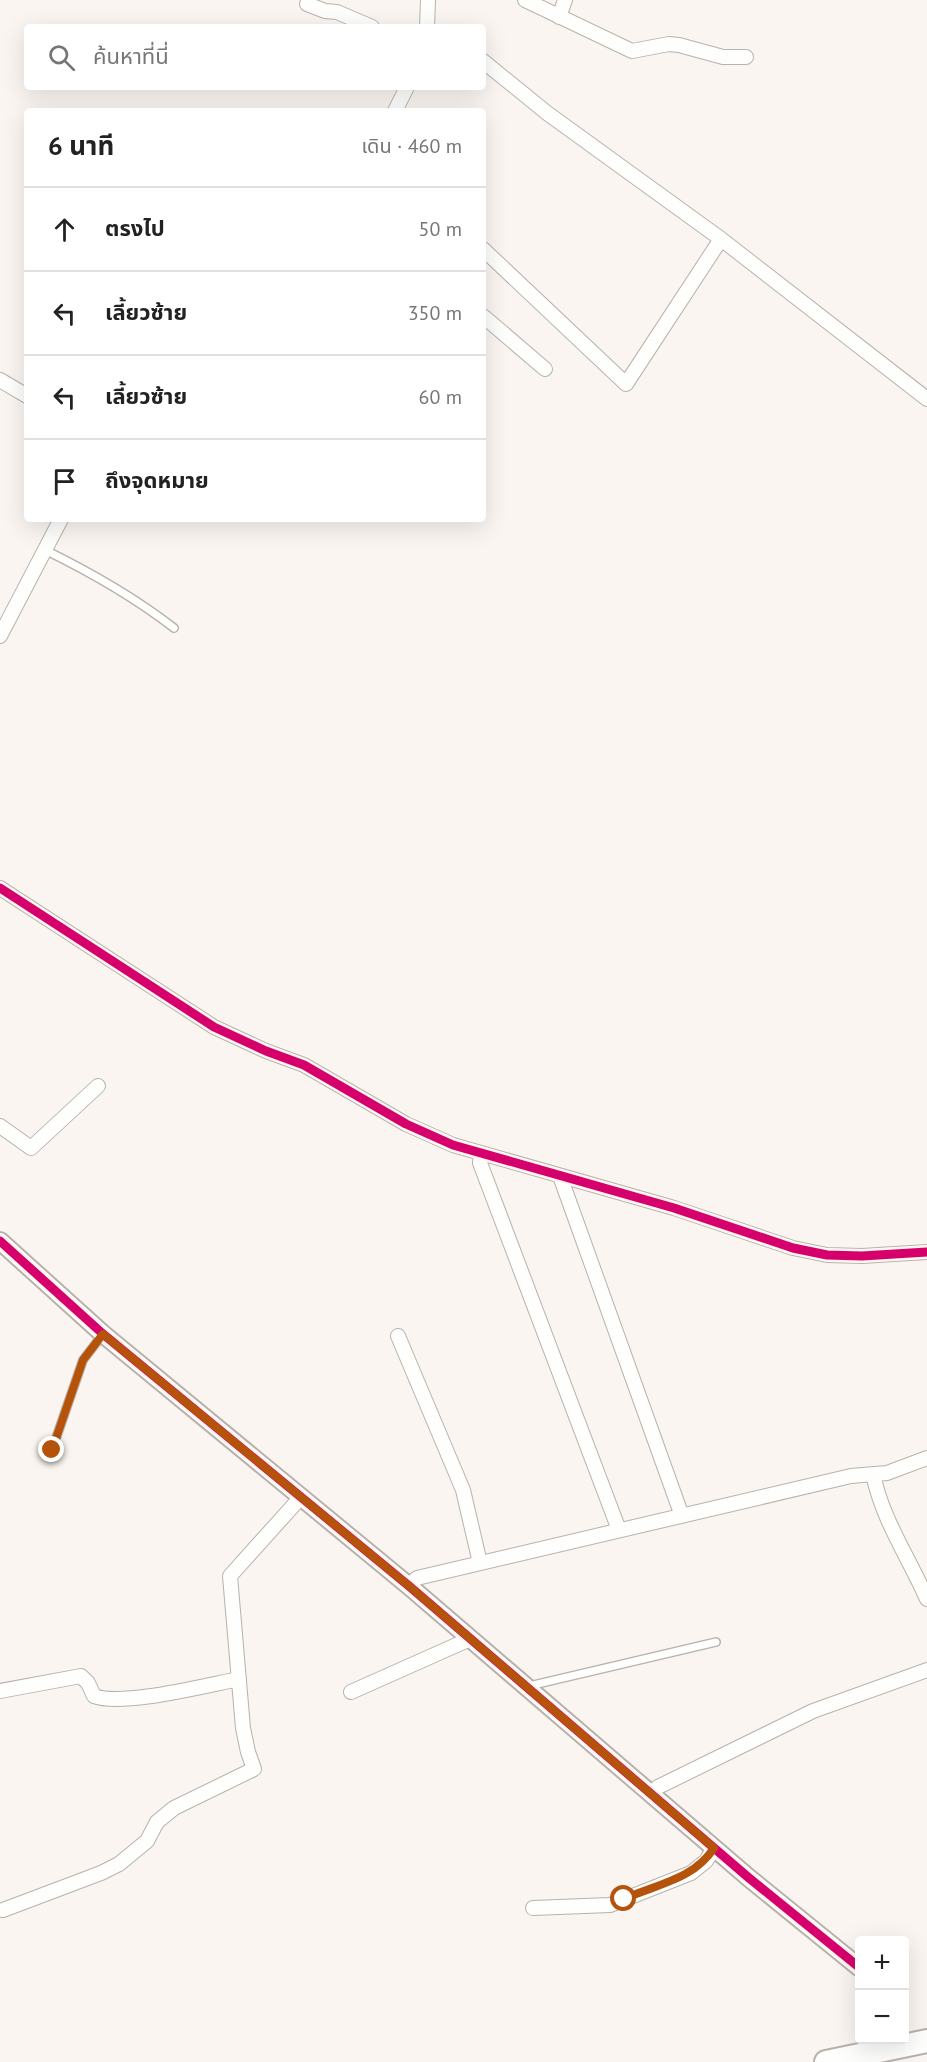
<!DOCTYPE html>
<html lang="th">
<meta charset="utf-8">
<style>
:root{--surface:#fff;--page:#f2f2f2;--text:#222;--muted:#767676;--line:#e0e0e0}
body{margin:0;font-family:"PT Sans","Noto Sans Thai",sans-serif;background:var(--page);color:var(--text)}
.controls{position:absolute;right:18px;bottom:18px;display:grid;overflow:hidden;border-radius:6px;box-shadow:0 6px 24px #0002}
.controls button{width:54px;height:54px;display:grid;place-items:center;padding:0;border:0;border-bottom:2px solid var(--line);background:var(--surface);color:var(--text);font:30px sans-serif}
.stop{position:absolute;width:18px;height:18px;margin:-14px;border:4px solid #b45309;border-radius:50%;background:#fff}
.stop.end{background:#b45309;border-color:#fff;box-shadow:0 2px 6px #0008}
.list{margin:0;padding:0;list-style:none}
h2{display:flex;justify-content:space-between;align-items:center;height:78px;margin:0;padding:0 24px;font-size:26px}
h2 small{font-size:20px;font-weight:400;color:var(--muted)}
.list li{display:grid;grid-template-columns:39px 1fr auto;gap:18px;align-items:center;box-sizing:border-box;height:84px;padding:0 24px;border-top:2px solid var(--line)}
.list b{display:block;font-size:22px;white-space:nowrap}
.list em{font-size:20px;font-style:normal;color:var(--muted)}
.icon{flex:none;width:33px;height:33px;fill:none;stroke:currentColor;stroke-width:2;stroke-linecap:round;stroke-linejoin:round}
.map{position:relative;flex:none;width:927px;height:2062px;overflow:hidden}
.search{position:absolute;background:var(--surface);box-shadow:0 6px 24px #0002;left:24px;top:24px;width:462px;height:66px;display:flex;align-items:center;gap:15px;box-sizing:border-box;padding:0 21px;border-radius:6px;color:var(--muted);font-size:22px}
.panel{position:absolute;background:var(--surface);box-shadow:0 6px 24px #0002;left:24px;top:108px;width:462px;height:414px;border-radius:6px}
.map>svg:first-child{display:block}
.lines{fill:none;stroke-linecap:round;stroke-linejoin:round}
.service-casing{stroke:#b8b2ac;stroke-width:10}
.minor-casing{stroke:#b8b2ac;stroke-width:16}
.tertiary-casing{stroke:#b8b2ac;stroke-width:20}
.trunk-casing{stroke:#b8b2ac;stroke-width:26}
.service{stroke:#fefefd;stroke-width:7}
.minor{stroke:#fefefd;stroke-width:14}
.tertiary{stroke:#fefefd;stroke-width:16}
.trunk{stroke:#fefefd;stroke-width:22}
.cycleway-casing{stroke:#fdf4ed;stroke-width:13}
.cycleway{stroke:#d6006c;stroke-width:9}
.route{stroke:#b45309;stroke-width:8}
</style>
<div class="map">
<svg width="927" height="2062" viewBox="0 0 927 2062">
<rect width="100%" height="100%" fill="#faf5f0"/>
<g class="lines">
<g class="service-casing">
<path id="service" d="M45 550C90 572 134 597 174 628
M52 1450 83 1360 103 1334
M529 1686 716 1642"/>
</g>
<g class="minor-casing">
<path id="minor" d="M525 0 632 51 669 44 679 45 723 57H746
M307 4 325 11 337 12 372 27
M559 17 565 0
M427 27 428 0
M483 61 547 113 721 239 927 399
M395 111 407 87
M483 249 626 384 721 239
M483 316 545 369
M0 380 27 396
M0 636 61 519
M0 888 214 1027 266 1051 304 1065 406 1124 453 1145 674 1208 793 1248 827 1255 862 1256 927 1252
M0 1126 31 1148 98 1086
M481 1153 480 1163 619 1530
M560 1176 682 1516
M398 1336 463 1490 480 1563
M873 1474C882 1519 909 1558 927 1599
M409 1586 417 1578 851 1476 887 1473 927 1458
M0 1691 81 1676 88 1683 94 1696C122 1707 207 1685 239 1679
M351 1692 470 1639
M651 1794 658 1787 813 1711 927 1670
M533 1908 610 1905 691 1873 706 1861 714 1848
M3 1910 101 1873 119 1864 147 1841 157 1822 174 1808 254 1769 248 1752 243 1728 230 1576 301 1497"/>
</g>
<g class="tertiary-casing">
<path id="tertiary" d="M0 1241 103 1334 409 1586 749 1878 860 1968"/>
</g>
<g class="trunk-casing">
<path id="trunk" d="M826 2062 927 2041"/>
</g>
<use href="#service" class="service"/>
<use href="#minor" class="minor"/>
<use href="#tertiary" class="tertiary"/>
<use href="#trunk" class="trunk"/>
<g class="cycleway-casing">
<path id="cycleway" d="M0 888 214 1027 266 1051 304 1065 406 1124 453 1145 674 1208 793 1248 827 1255 862 1256 927 1252
M0 1241 103 1334 409 1586 749 1878 860 1968"/>
</g>
<use href="#cycleway" class="cycleway"/>
</g>
<g class="lines">
<path class="route" d="M52 1450 83 1360 103 1334 409 1586 714 1848C693 1880 657 1884 624 1899"/>
</g>
</svg>
<div class="controls">
<button>+</button>
<button>−</button>
</div>
<div class="stop" style="left:624px;top:1899px"></div>
<div class="stop end" style="left:52px;top:1450px"></div>
<div class="search"><svg class="icon" aria-label="search" viewBox="0 0 24 24"><circle cx="10" cy="10" r="6"/><path d="M15 15l6 6"/></svg>ค้นหาที่นี่</div>
<section class="panel">
<h2>6 นาที<small>เดิน · 460 m</small></h2>
<ul class="list">
<li><svg class="icon" aria-label="ahead" viewBox="0 0 24 24"><path d="M12 20V5M6 11l6-6 6 6"/></svg><div><b>ตรงไป</b></div><em>50 m</em></li>
<li><svg class="icon" aria-label="left" viewBox="0 0 24 24"><path d="M17 20v-9H6M10 6l-5 5 5 5"/></svg><div><b>เลี้ยวซ้าย</b></div><em>350 m</em></li>
<li><svg class="icon" aria-label="left" viewBox="0 0 24 24"><path d="M17 20v-9H6M10 6l-5 5 5 5"/></svg><div><b>เลี้ยวซ้าย</b></div><em>60 m</em></li>
<li><svg class="icon" aria-label="arrive" viewBox="0 0 24 24"><path d="M6 21V4h12l-3 4 3 4H6"/></svg><div><b>ถึงจุดหมาย</b></div></li>
</ul>
</section>
</div>
